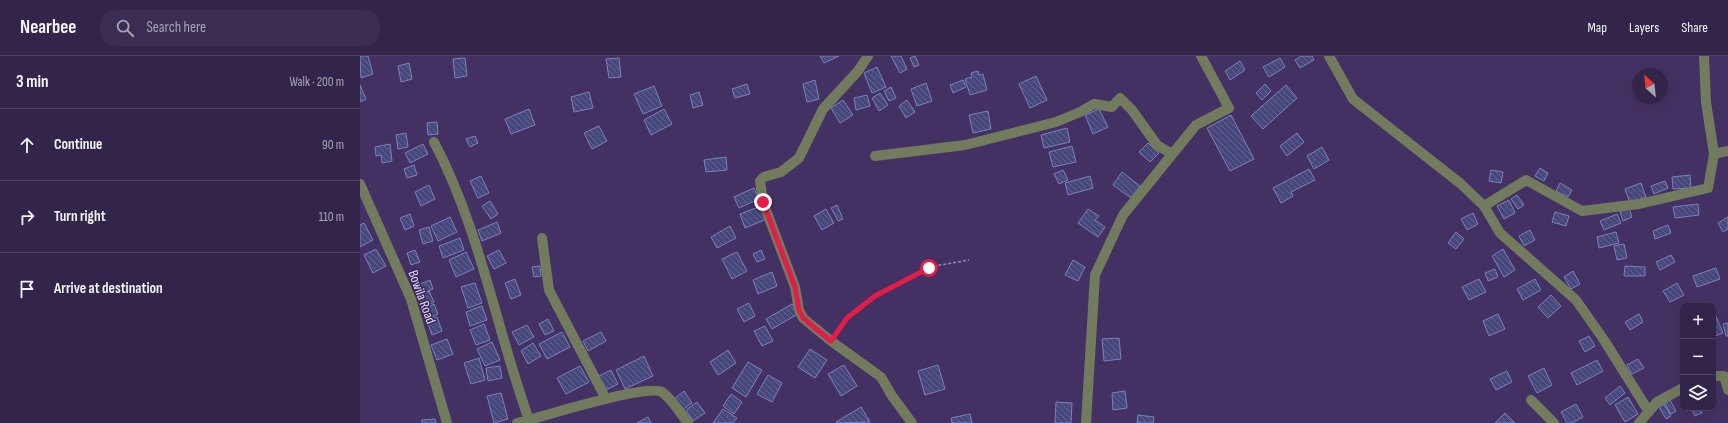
<!DOCTYPE html>
<meta charset="utf-8">
<style>
:root{--surface:#33254a;--page:#3b2d51;--text:#f1f3f6;--muted:#a9a5b5;--line:#4e4262}
body{margin:0;font-family:"Sofia Sans Condensed",sans-serif;background:var(--page);color:var(--text)}
.controls{position:absolute;right:12px;bottom:12px;display:grid;overflow:hidden;border-radius:8px;box-shadow:0 4px 16px #0002}
.controls button{width:36px;height:36px;display:grid;place-items:center;padding:0;border:0;border-bottom:1px solid var(--line);background:var(--surface);color:var(--text);font:20px sans-serif}
.compass{position:absolute;left:1272px;top:12px;width:36px;height:36px;border-radius:50%;background:var(--surface);box-shadow:0 4px 16px #0002;rotate:333deg}
.stop{position:absolute;width:12px;height:12px;margin:-9px;border:3px solid #e11d48;border-radius:50%;background:#fff}
.stop.end{background:#e11d48;border-color:#fff;box-shadow:0 1px 4px #0008}
.list{margin:0;padding:0;list-style:none}
h2{display:flex;justify-content:space-between;align-items:center;height:52px;margin:0;padding:0 16px;font-size:17px}
h2 small{font-size:13px;font-weight:400;color:var(--muted)}
.list li{display:grid;grid-template-columns:26px 1fr auto;gap:12px;align-items:center;box-sizing:border-box;height:72px;padding:0 16px;border-top:1px solid var(--line)}
.list b{display:block;font-size:15px;white-space:nowrap}
.list em{font-size:13px;font-style:normal;color:var(--muted)}
.icon{flex:none;width:22px;height:22px;fill:none;stroke:currentColor;stroke-width:2;stroke-linecap:round;stroke-linejoin:round}
.map{position:relative;flex:none;width:1368px;height:367px;overflow:hidden}
header{display:flex;align-items:center;gap:24px;box-sizing:border-box;height:56px;padding:0 20px;background:var(--surface);border-bottom:1px solid var(--line)}
header strong{font-size:19px}
nav{display:flex;gap:22px;margin-inline-start:auto;font-size:14px}
.search{width:280px;height:36px;background:var(--page);display:flex;align-items:center;gap:10px;box-sizing:border-box;padding:0 14px;border-radius:16px;color:var(--muted);font-size:15px}
main{display:flex}
aside{flex:1;background:var(--surface)}
.map>svg:first-child{display:block}
.building{fill:url(#building-back-hatch);stroke:#7d81ba}
.lines{fill:none;stroke-linecap:round;stroke-linejoin:round}
.path{stroke:#988ab2;stroke-width:1.5;stroke-dasharray:3 2;stroke-linecap:butt}
.minor{stroke:#737b5e;stroke-width:10}
.route{stroke:#e11d48;stroke-width:5}
.labels{text-anchor:middle;dominant-baseline:central;stroke-width:3;stroke-linejoin:round;paint-order:stroke}
.street-label{font-size:14px;fill:#e2d8f7;stroke:#3a2757}
</style>
<header>
<strong>Nearbee</strong>
<div class="search"><svg class="icon" aria-label="search" viewBox="0 0 24 24"><circle cx="10" cy="10" r="6"/><path d="M15 15l6 6"/></svg>Search here</div>
<nav><a>Map</a><a>Layers</a><a>Share</a></nav>
</header>
<main>
<aside>
<h2>3 min<small>Walk · 200 m</small></h2>
<ul class="list">
<li><svg class="icon" aria-label="ahead" viewBox="0 0 24 24"><path d="M12 20V5M6 11l6-6 6 6"/></svg><div><b>Continue</b></div><em>90 m</em></li>
<li><svg class="icon" aria-label="right" viewBox="0 0 24 24"><path d="M7 20v-9h11M14 6l5 5-5 5"/></svg><div><b>Turn right</b></div><em>110 m</em></li>
<li><svg class="icon" aria-label="arrive" viewBox="0 0 24 24"><path d="M6 21V4h12l-3 4 3 4H6"/></svg><div><b>Arrive at destination</b></div></li>
</ul>
</aside>
<div class="map">
<svg width="1368" height="367" viewBox="0 0 1368 367">
<defs>
<pattern id="building-back-hatch" width="6" height="6" patternUnits="userSpaceOnUse"><rect width="6" height="6" fill="#46487c"/><path d="M-1 5l2 2M0 0l6 6M5-1l2 2" fill="none" stroke="#60628f"/></pattern>
</defs>
<rect width="100%" height="100%" fill="#443163"/>
<path class="building" d="M0 0H8L13 18 1 22Z
M460 0H479L464 7Z
M531 0H541L547 13 540 17Z
M555 0 559 9 554 11 550 2Z
M941 0H952L954 4 940 12 935 4Z
M105 2 107 20 95 22 93 3Z
M259 2 261 21 249 22 246 3Z
M920 2 925 11 909 21 903 11Z
M880 5 885 14 870 24 865 15Z
M49 7 52 23 41 26 38 10Z
M517 11 526 31 512 37 504 17Z
M618 15 619 19 623 18 627 34 610 39 605 23 612 21 611 17Z
M676 20 687 44 670 52 659 28Z
M455 24 459 43 447 46 443 28Z
M603 24 606 31 593 37 590 29Z
M566 27 572 45 557 50 551 33Z
M387 28 390 38 375 42 372 33Z
M905 28 911 35 902 44 896 37Z
M0 29 6 43 0 46Z
M926 29 937 42 903 73 891 60Z
M294 30 302 50 283 58 274 38Z
M531 31 536 42 529 45 524 35Z
M229 36 233 52 214 56 211 41Z
M339 36 343 49 333 52 330 39Z
M520 37 528 49 519 55 512 42Z
M507 39 510 50 496 54 494 42Z
M483 44 493 59 480 67 471 52Z
M547 44 555 56 546 62 539 50Z
M169 53 175 69 151 78 145 63Z
M304 53 312 68 291 79 284 64Z
M739 53 748 71 733 78 725 59Z
M628 55 631 73 613 77 609 59Z
M871 59 894 103 870 115 847 72Z
M77 66 78 78 68 79 67 67Z
M239 70 247 85 232 93 224 77Z
M707 72 710 86 684 92 681 79Z
M46 77 48 91 38 93 36 79Z
M937 77 944 86 927 100 920 90Z
M115 80 118 87 110 91 106 83Z
M788 87 799 97 790 106 779 96Z
M30 88 32 105 22 107 21 99 16 100 15 91Z
M63 88 68 98 50 107 45 97Z
M712 90 716 106 693 111 689 96Z
M962 91 969 104 954 113 947 100Z
M366 101 367 114 346 116 344 104Z
M54 109 57 119 47 122 44 113Z
M1180 112 1188 117 1184 125 1175 120Z
M949 113 955 124 931 136 933 140 921 147 913 132Z
M703 114 708 124 699 128 694 118Z
M1131 114 1143 116 1141 127 1129 125Z
M762 116 780 130 771 142 753 129Z
M1330 119 1331 132 1313 133 1312 121Z
M121 120 129 137 118 142 110 125Z
M730 120 733 132 708 139 705 127Z
M1305 125 1308 132 1294 138 1291 130Z
M1200 127 1212 134 1208 141 1196 135Z
M1281 127 1286 141 1270 147 1265 133Z
M69 129 75 143 61 150 55 136Z
M394 132 399 143 379 152 374 141Z
M1157 139 1164 149 1158 153 1151 143Z
M1149 144 1155 157 1144 163 1137 150Z
M130 145 138 158 131 163 122 150Z
M1338 148 1339 159 1315 162 1313 151Z
M477 149 483 163 478 165 471 152Z
M401 150 407 163 385 172 380 158Z
M1269 152 1272 161 1263 165 1260 156Z
M466 153 474 167 462 174 454 160Z
M728 153 739 160 735 164 745 171 738 181 718 167Z
M1195 156 1209 160 1206 170 1192 166Z
M1113 157 1118 168 1107 174 1101 163Z
M50 158 54 170 45 174 40 162Z
M1257 158 1261 167 1244 174 1240 165Z
M90 161 97 176 78 185 71 170Z
M1368 161V173L1363 176 1358 167Z
M137 166 141 177 122 185 118 174Z
M4 167 13 184 0 191V169Z
M1308 169 1311 177 1295 183 1293 175Z
M370 170 376 182 357 192 351 181Z
M69 171 73 185 63 188 59 174Z
M1170 174 1175 184 1164 190 1159 180Z
M1096 176 1104 183 1096 193 1088 187Z
M1256 176 1259 187 1239 192 1237 181Z
M100 182 104 194 83 202 79 190Z
M1264 188 1267 202 1257 204 1254 190Z
M16 193 26 210 13 217 4 199Z
M1143 193 1155 214 1144 221 1132 200Z
M55 194 60 206 51 209 47 197Z
M139 194 146 207 134 213 127 200Z
M401 194 405 203 397 206 393 198Z
M106 196 114 213 96 221 89 204Z
M377 196 387 215 372 223 362 203Z
M1311 199 1315 206 1300 214 1296 206Z
M713 204 725 211 718 225 705 219Z
M180 210 181 220 174 221 172 211Z
M1265 210 1285 211V220H1264Z
M1356 212 1360 223 1337 231 1333 220Z
M1135 213 1138 221 1128 225 1125 217Z
M1213 215 1220 228 1211 233 1204 221Z
M412 216 417 230 398 238 393 224Z
M155 223 161 239 151 243 145 227Z
M1119 223 1126 236 1109 244 1102 231Z
M1175 223 1181 234 1163 244 1157 233Z
M70 224 73 233 59 239 55 230Z
M115 227 122 247 108 252 101 231Z
M1317 227 1324 239 1310 246 1303 235Z
M69 235 74 246 63 251 58 240Z
M1191 239 1201 250 1188 262 1178 251Z
M389 247 395 260 384 266 377 253Z
M74 248 78 258 68 263 64 253Z
M432 248 438 258 412 273 406 263Z
M122 250 127 264 110 270 106 256Z
M1138 258 1145 273 1129 280 1123 265Z
M1279 258 1283 266 1270 274 1265 266Z
M1355 258 1363 277 1353 281V259Z
M77 261 82 275 72 279 67 265Z
M188 263 194 275 185 279 179 268Z
M1368 267V280H1366L1363 268Z
M124 268 130 284 116 289 110 274Z
M167 269 174 281 159 289 152 276Z
M405 270 413 285 402 290 394 275Z
M202 276 210 291 187 303 179 288Z
M241 276 246 285 228 295 223 285Z
M1229 280 1235 290 1225 296 1219 285Z
M759 282 761 303 744 305 742 283Z
M87 283 93 298 77 304 71 289Z
M132 286 140 304 125 310 117 293Z
M173 287 181 300 168 308 161 295Z
M450 293 467 304 455 322 438 311Z
M368 294 376 307 358 319 350 306Z
M284 300 293 320 265 333 256 314Z
M119 302 125 324 111 328 104 307Z
M1278 303 1284 312 1272 318 1267 309Z
M1237 304 1243 315 1217 329 1211 317Z
M388 306 402 314 386 341 372 332Z
M484 309 497 330 481 340 468 318Z
M578 309 585 333 565 339 558 315Z
M140 310 142 322 128 325 126 312Z
M220 310 229 326 206 338 197 322Z
M1184 312 1192 329 1177 337 1168 320Z
M251 314 258 328 246 334 239 320Z
M1147 315 1152 326 1136 334 1130 323Z
M408 319 422 327 412 346 397 338Z
M1260 330 1265 337 1250 349 1245 342Z
M324 335 332 347 322 354 314 343Z
M765 335 767 352 753 354 752 337Z
M141 337 148 363 134 367 127 340Z
M371 338 382 346 374 358 363 350Z
M1268 341 1278 358 1265 366 1255 349Z
M1310 344 1316 355 1311 358 1305 347Z
M337 346 345 357 333 365 326 354Z
M696 346 712 347 711 367H695Z
M1216 348 1223 361 1212 367H1207L1201 356Z
M1304 348 1311 360 1306 363 1299 351Z
M501 351 510 366 477 367 476 366Z
M1331 352H1340L1342 357 1335 360Z
M363 353 377 362 373 367H353Z
M1145 357 1155 367H1135Z
M610 358 612 367H592L591 362Z
M778 359 794 361 793 367H777Z
M288 361 291 367H277Z
M75 363 76 367H62V364Z"/>
<g class="lines">
<path class="path" d="M476 277 487 262 515 240 569 211 609 204"/>
<path class="minor" d="M508 0 498 15 463 53 439 102 421 116 404 121 400 125 403 146 435 231 439 254 443 262 471 285 521 321 532 340 552 367
M969 0 993 43 1101 128 1124 150 1140 177 1216 244 1244 284 1289 356
M1344 0 1346 46 1354 98
M74 86C120 173 136 272 169 364 190 358 287 328 302 336 311 342 321 358 328 367
M515 100 605 89 696 66 720 56 734 48 752 51 760 42 772 54 797 89 812 98
M0 128 51 243 87 367
M1124 150 1166 124 1222 155 1279 148 1348 132 1354 98 1368 95
M182 182 189 234 246 343
M1353 320H1364L1368 334
M1171 344 1194 367
M157 367 169 364
M726 367 735 219 763 159 836 69 869 52 841 0
M1279 367 1297 346 1323 332"/>
</g>
<g class="lines">
<path class="route" d="M403 146 435 231 439 254 443 262 471 285 487 262 515 240 569 212"/>
</g>
<g class="labels">
<g class="street-label">
<text transform="translate(62 241) rotate(70)">Bowila Road</text>
</g>
</g>
</svg>
<div class="controls">
<button>+</button>
<button>−</button>
<button><svg class="icon" aria-label="layers" viewBox="0 0 24 24"><path d="M12 4l9 5-9 5-9-5zM3 14l9 5 9-5"/></svg></button>
</div>
<svg class="compass" viewBox="-18 -18 36 36"><path d="M0-13l5 13h-10z" fill="#e53935"/><path d="M0 13l5-13h-10z" fill="#a9a5b5"/></svg>
<div class="stop" style="left:569px;top:212px"></div>
<div class="stop end" style="left:403px;top:146px"></div>
</div>
</main>
